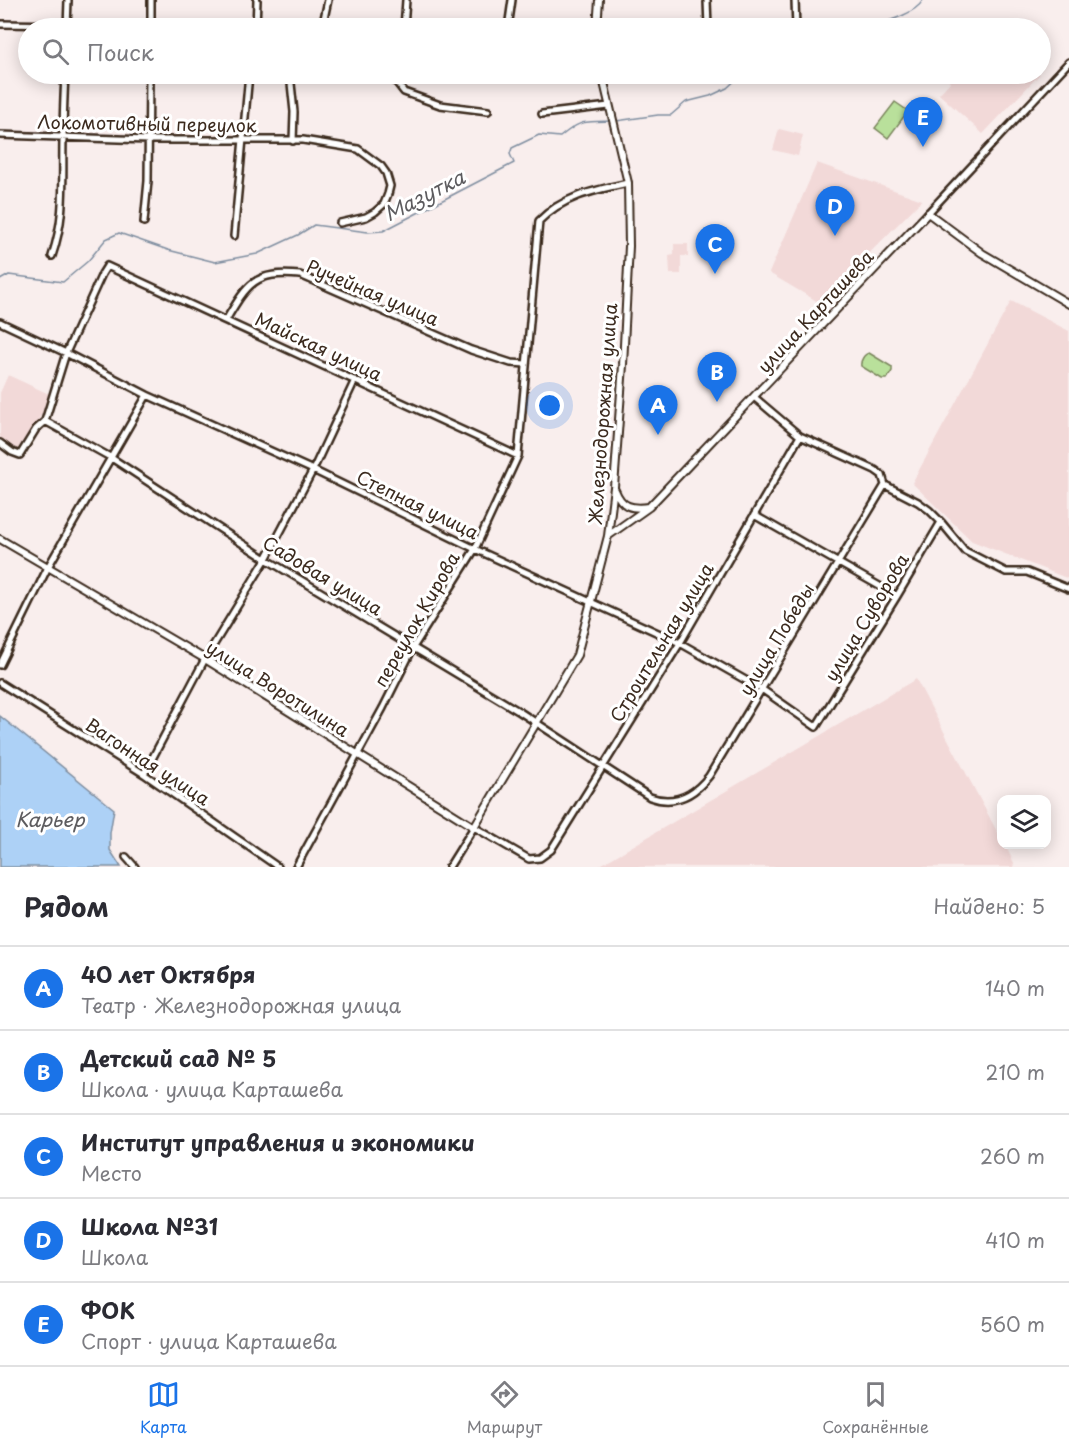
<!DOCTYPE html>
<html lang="ru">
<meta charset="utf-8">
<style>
:root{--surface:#fff;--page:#f2f2f3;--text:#2b2b33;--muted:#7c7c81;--line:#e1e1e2;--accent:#1a73e8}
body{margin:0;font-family:"Playpen Sans",sans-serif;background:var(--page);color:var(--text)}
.controls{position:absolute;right:18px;bottom:18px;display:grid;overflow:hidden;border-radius:12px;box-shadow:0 3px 15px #0003}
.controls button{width:54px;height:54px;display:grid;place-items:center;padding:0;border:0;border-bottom:2px solid var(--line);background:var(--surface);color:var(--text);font:30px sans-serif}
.you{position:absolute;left:550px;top:406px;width:21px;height:21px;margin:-15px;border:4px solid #fff;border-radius:50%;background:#1a73e8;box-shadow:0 0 0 9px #1a73e833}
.badge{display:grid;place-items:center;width:39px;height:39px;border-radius:50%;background:var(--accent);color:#fff;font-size:20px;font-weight:700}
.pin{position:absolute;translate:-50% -50px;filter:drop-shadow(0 2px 3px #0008)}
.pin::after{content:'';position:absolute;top:32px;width:21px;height:18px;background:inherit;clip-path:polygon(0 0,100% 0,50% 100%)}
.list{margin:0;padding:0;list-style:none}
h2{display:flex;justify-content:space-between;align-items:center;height:78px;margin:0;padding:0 24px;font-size:26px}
h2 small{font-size:20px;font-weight:400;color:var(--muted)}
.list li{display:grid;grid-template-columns:39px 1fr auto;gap:18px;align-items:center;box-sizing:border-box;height:84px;padding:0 24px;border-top:2px solid var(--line)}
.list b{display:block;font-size:22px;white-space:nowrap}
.list p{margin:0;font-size:20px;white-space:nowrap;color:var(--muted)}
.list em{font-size:20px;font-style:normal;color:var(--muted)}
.icon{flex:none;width:33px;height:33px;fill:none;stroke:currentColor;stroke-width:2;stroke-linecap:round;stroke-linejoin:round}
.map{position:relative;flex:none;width:1069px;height:867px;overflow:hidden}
.search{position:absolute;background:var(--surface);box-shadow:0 3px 15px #0003;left:18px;right:18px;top:18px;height:66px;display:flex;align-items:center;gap:15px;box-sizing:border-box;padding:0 21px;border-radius:33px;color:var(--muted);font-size:22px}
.sheet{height:498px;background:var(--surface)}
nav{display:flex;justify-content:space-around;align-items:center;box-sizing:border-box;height:84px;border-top:2px solid var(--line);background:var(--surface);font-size:16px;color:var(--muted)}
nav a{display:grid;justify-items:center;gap:3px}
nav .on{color:var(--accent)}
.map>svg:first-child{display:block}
.built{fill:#f2d9d8}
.green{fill:#b9e09b;stroke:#7a855c;stroke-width:1.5}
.water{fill:#add1f6;stroke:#7f8ea0;stroke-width:1.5}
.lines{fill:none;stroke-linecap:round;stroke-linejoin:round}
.stream{stroke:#7f8ea0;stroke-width:1.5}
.minor-casing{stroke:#3b2a1e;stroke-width:10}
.tertiary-casing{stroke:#3b2a1e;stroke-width:10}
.minor{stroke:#fff;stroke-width:5}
.tertiary{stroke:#fff;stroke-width:6}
.labels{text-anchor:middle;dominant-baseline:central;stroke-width:6;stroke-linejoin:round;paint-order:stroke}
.street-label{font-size:18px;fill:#3b2a1e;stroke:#fff}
.water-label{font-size:20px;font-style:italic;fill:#5d5c5f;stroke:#fff}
</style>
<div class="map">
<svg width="1069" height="867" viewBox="0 0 1069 867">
<rect width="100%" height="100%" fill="#f9eeed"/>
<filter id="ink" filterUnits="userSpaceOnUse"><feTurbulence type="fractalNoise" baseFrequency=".0167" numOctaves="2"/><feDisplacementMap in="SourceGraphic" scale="12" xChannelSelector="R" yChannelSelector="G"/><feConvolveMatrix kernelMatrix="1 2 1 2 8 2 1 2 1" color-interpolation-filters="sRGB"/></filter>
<g filter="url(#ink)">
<path class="built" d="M945 74H1040L983 134 939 94 950 82 943 75Z
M779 129 803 135 798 156 773 150Z
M817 163 922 200 820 303 769 273Z
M674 244H688V256H681V274H670L669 256 674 255Z
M1011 301 1069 331V579L972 541 912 483Z
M8 375 51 395 50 400 21 449 17 450 0 439V393Z
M916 679 1001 839 1002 844 1005 845 1014 863 1013 867H597Z"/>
<path class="green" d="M895 102 908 111 888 138 875 128Z
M869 353 892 367V371L887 379H882L861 366C860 361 864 354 869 353Z"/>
<path class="water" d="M0 716 114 809 110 833V850L121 867H0Z"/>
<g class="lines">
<path class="stream" d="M866 28C882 23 915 15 923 0
M774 74C777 79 784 80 790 78L793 74
M616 121 658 115H671L686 102 710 96 727 88 742 74
M0 280 9 275 63 282 88 261 106 239 119 233 168 250 215 262 257 254 298 235 314 225 368 232 383 231 514 163 510 154 512 148 539 135 560 137C583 118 583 123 612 121"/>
<g class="minor-casing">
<path id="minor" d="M707 0 708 28
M795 0 796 28
M0 24 68 25 143 28
M67 28 68 0
M151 28V0
M256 28 257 0
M322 28 328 0
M404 28 406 0
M508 28 512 0
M290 74 294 112 293 141
M390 74 404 92 440 105 488 111
M542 114 609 106
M0 135 148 140H303L358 149 381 166 386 173 390 186 388 194 384 204 375 212 366 217 340 223
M928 213 1069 62
M144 222 148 181 149 74
M234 236 249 74
M52 256C66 215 62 182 63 140 63 118 64 95 65 74
M226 320C248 283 255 271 300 275L471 350 511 363 526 364
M0 322 66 353 147 395 313 470 475 549 680 643 763 690 816 727 897 596 941 522
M754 397 800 436 875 470 882 475 885 485 918 502 929 510 941 522 965 551 1006 572H1027L1069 589
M45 421 110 457 266 559 520 712 650 797C675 806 694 795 709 776L885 485
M0 443 12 452 20 455 36 429 45 421 66 353 102 274 107 266 518 456
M754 515 897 596
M0 665 48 567 147 395
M0 683 144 774 278 867
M144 774 205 659 266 559 313 470 355 380
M126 857 135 867
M296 867 383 708 414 646 475 549 518 456 539 221C563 196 595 190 628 183
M449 867 474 827 529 859 540 858 551 850 680 643 800 436"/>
</g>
<g class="tertiary-casing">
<path id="tertiary" d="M597 28 599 0
M615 490C622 508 632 509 649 507L928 213 982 253 1069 304
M608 536 649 507
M0 539 205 659 474 827 577 655 608 536 614 487 623 365 629 246 628 183 602 74"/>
</g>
<use href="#minor" class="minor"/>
<use href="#tertiary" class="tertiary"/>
</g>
</g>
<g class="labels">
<g class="street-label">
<text transform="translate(147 123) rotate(1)">Локомотивный переулок</text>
<text transform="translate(373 292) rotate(23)">Ручейная улица</text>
<text transform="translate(815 311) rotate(-47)">улица Карташева</text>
<text transform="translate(319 346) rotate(25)">Майская улица</text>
<text transform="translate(602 414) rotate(-86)">Железнодорожная улица</text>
<text transform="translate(418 504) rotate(26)">Степная улица</text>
<text transform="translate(323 575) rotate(31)">Садовая улица</text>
<text transform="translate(866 617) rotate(-59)">улица Суворова</text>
<text transform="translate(416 619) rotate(-60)">переулок Кирова</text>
<text transform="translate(776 639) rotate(-59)">улица Победы</text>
<text transform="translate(661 642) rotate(-59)">Строительная улица</text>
<text transform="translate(278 688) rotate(32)">улица Воротилина</text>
<text transform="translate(148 761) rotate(33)">Вагонная улица</text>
</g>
<g class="water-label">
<text transform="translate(424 195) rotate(-27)">Мазутка</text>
<text x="50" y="819">Карьер</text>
</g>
</g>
</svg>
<div class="controls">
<button><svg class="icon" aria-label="layers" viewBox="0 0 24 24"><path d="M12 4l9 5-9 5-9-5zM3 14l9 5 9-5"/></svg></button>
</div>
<div class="you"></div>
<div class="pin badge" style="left:658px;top:435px">A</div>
<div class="pin badge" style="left:717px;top:402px">B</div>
<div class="pin badge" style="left:715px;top:274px">C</div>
<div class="pin badge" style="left:835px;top:236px">D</div>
<div class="pin badge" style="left:923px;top:147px">E</div>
<div class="search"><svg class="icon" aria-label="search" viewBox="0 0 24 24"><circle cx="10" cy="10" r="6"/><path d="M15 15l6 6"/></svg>Поиск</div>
</div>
<section class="sheet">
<h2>Рядом<small>Найдено: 5</small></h2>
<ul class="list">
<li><span class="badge">A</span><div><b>40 лет Октября</b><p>Театр · Железнодорожная улица</p></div><em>140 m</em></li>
<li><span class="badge">B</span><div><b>Детский сад № 5</b><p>Школа · улица Карташева</p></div><em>210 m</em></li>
<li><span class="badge">C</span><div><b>Институт управления и экономики</b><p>Место</p></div><em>260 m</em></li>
<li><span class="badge">D</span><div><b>Школа №31</b><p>Школа</p></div><em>410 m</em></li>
<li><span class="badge">E</span><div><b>ФОК</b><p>Спорт · улица Карташева</p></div><em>560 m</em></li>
</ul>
</section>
<nav>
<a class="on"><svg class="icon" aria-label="map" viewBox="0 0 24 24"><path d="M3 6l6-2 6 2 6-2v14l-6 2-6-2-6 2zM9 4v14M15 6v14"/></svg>Карта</a>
<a><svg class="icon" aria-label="directions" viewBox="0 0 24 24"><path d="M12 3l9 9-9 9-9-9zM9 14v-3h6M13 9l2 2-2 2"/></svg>Маршрут</a>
<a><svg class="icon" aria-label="saved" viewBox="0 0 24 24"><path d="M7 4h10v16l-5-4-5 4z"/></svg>Сохранённые</a>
</nav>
